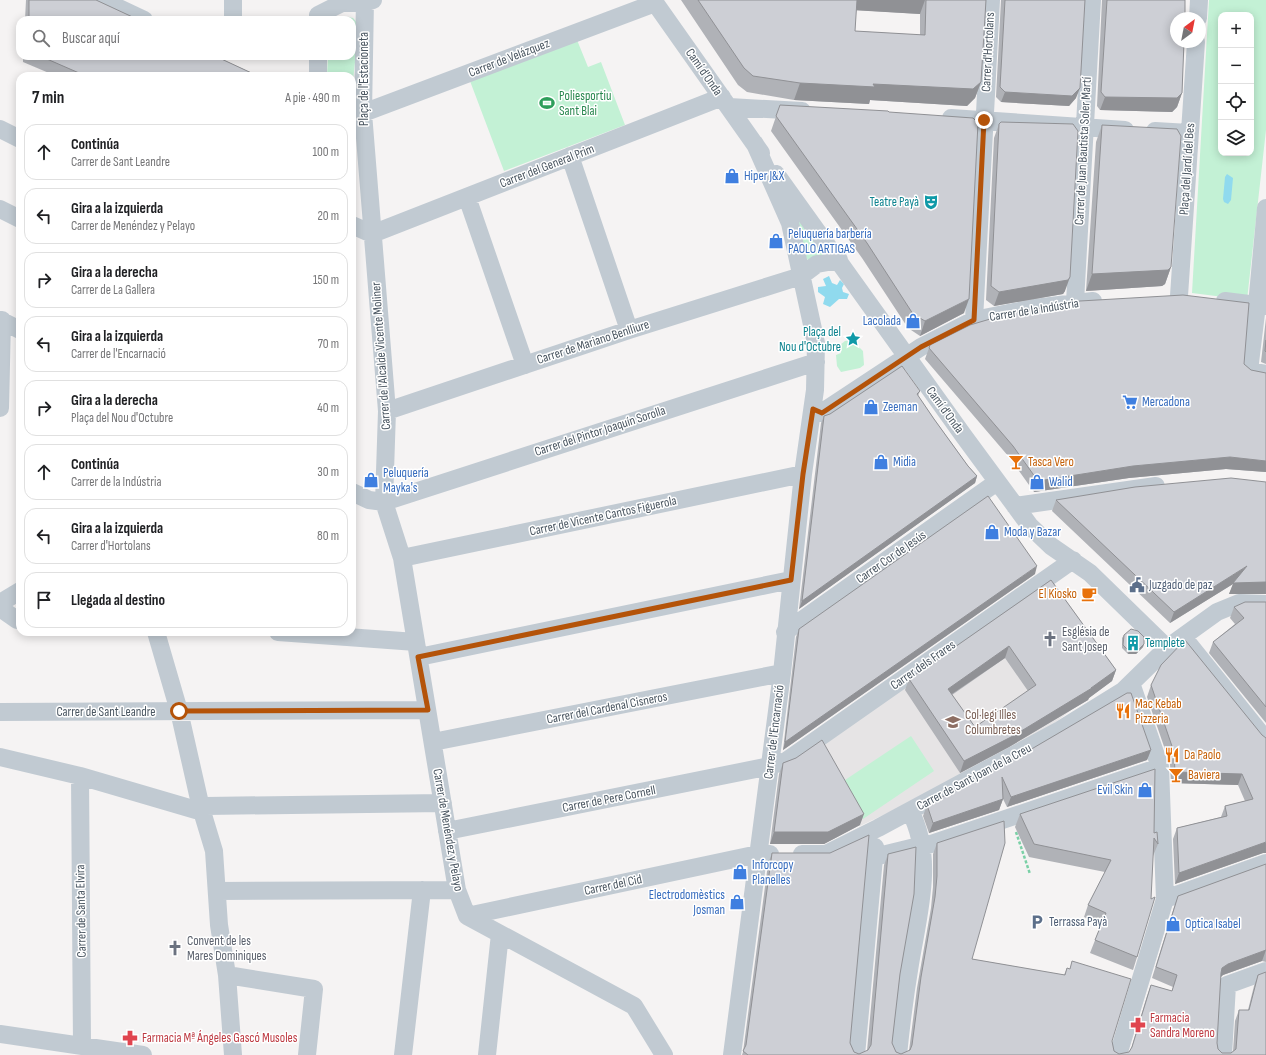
<!DOCTYPE html>
<html lang="es">
<meta charset="utf-8">
<style>
:root{--surface:#fff;--page:#f6f6f6;--text:#202124;--muted:#757577;--line:#e0e0e0}
body{margin:0;font-family:"Sofia Sans Condensed",sans-serif;background:var(--page);color:var(--text)}
.controls{position:absolute;right:12px;top:12px;display:grid;overflow:hidden;border-radius:8px;box-shadow:0 2px 10px #0003}
.controls button{width:36px;height:36px;display:grid;place-items:center;padding:0;border:0;border-bottom:1px solid var(--line);background:var(--surface);color:var(--text);font:20px sans-serif}
.compass{position:absolute;left:1170px;top:12px;width:36px;height:36px;border-radius:50%;background:var(--surface);box-shadow:0 2px 10px #0003;rotate:32deg}
.stop{position:absolute;width:12px;height:12px;margin:-9px;border:3px solid #b45309;border-radius:50%;background:#fff}
.stop.end{background:#b45309;border-color:#fff;box-shadow:0 1px 4px #0008}
.list{margin:0;padding:0;list-style:none}
h2{display:flex;justify-content:space-between;align-items:center;height:52px;margin:0;padding:0 16px;font-size:17px}
h2 small{font-size:13px;font-weight:400;color:var(--muted)}
.list li{display:grid;grid-template-columns:26px 1fr auto;gap:12px;align-items:center;box-sizing:border-box;height:56px;margin:0 8px 8px;padding:0 8px;border:1px solid var(--line);border-radius:12px}
.list b{display:block;font-size:15px;white-space:nowrap}
.list p{margin:0;font-size:13px;white-space:nowrap;color:var(--muted)}
.list em{font-size:13px;font-style:normal;color:var(--muted)}
.icon{flex:none;width:22px;height:22px;fill:none;stroke:currentColor;stroke-width:2;stroke-linecap:round;stroke-linejoin:round}
.map{position:relative;flex:none;width:1266px;height:1055px;overflow:hidden}
.search{position:absolute;background:var(--surface);box-shadow:0 2px 10px #0003;left:16px;top:16px;width:340px;height:44px;display:flex;align-items:center;gap:10px;box-sizing:border-box;padding:0 14px;border-radius:12px;color:var(--muted);font-size:15px}
.panel{position:absolute;background:var(--surface);box-shadow:0 2px 10px #0003;left:16px;top:72px;width:340px;height:564px;border-radius:12px}
.map>svg:first-child{display:block}
.education{fill:#e6e4e5}
.green{fill:#c3f1d5;fill-rule:evenodd}
.water{fill:#90daee}
.lines{fill:none;stroke-linecap:round;stroke-linejoin:round}
.path{stroke:#7ad0a6;stroke-width:2.5;stroke-dasharray:3 2;stroke-linecap:butt}
.minor{stroke:#c1cad2;stroke-width:18}
.wall{fill:#b0b2b7;fill-rule:evenodd}
.shaded-wall{fill:#909195}
.building{fill:#cdcfd5;stroke:#909195;fill-rule:evenodd}
.route{stroke:#b45309;stroke-width:5}
.labels{text-anchor:middle;dominant-baseline:central;stroke-width:3;stroke-linejoin:round;paint-order:stroke}
.street-label{font-size:13px;fill:#4a5661;stroke:#fff}
.leisure-label{font-size:13px;fill:#27864d;stroke:#fff;text-anchor:start}
.shop-label{font-size:13px;fill:#366cbe;stroke:#fff;text-anchor:start}
.culture-label{font-size:13px;fill:#0d838f;stroke:#fff;text-anchor:end}
.food-label{font-size:13px;fill:#c56008;stroke:#fff;text-anchor:start}
.service-label{font-size:13px;fill:#4e5e75;stroke:#fff;text-anchor:start}
.worship-label{font-size:13px;fill:#5b616d;stroke:#fff;text-anchor:start}
.education-label{font-size:13px;fill:#785e54;stroke:#fff;text-anchor:start}
.health-label{font-size:13px;fill:#be3a42;stroke:#fff;text-anchor:start}
</style>
<div class="map">
<svg width="1266" height="1055" viewBox="0 0 1266 1055">
<rect width="100%" height="100%" fill="#f5f3f3"/>
<path class="education" d="M1002 617 1070 711 1052 725 955 781 860 826 814 747Z"/>
<path class="green" d="M1209 0H1266V130L1247 300 1192 293ZM1221 15H1251V153H1221Z
M341 16 353 18 359 25 352 90V76H327L328 56H352V20H334Z
M577 40 588 67 601 62 625 125 504 171 470 81Z
M791 203 830 256 809 262 806 257Z
M852 340 863 351 864 365 860 368 841 372 837 366 836 355 841 353 840 345 845 341Z
M911 736 934 771 863 819 839 784Z"/>
<path class="water" d="M1227 174 1233 178 1231 200 1228 204 1224 202 1223 199 1225 177Z
M829 276 832 283 837 285 840 280 844 284 842 288 843 292 849 294 847 299H839L830 307 823 304 825 297 818 292V287L826 286 823 279Z"/>
<g class="lines">
<path class="path" d="M1016 832 1030 874"/>
<path class="minor" d="M102 0 144 20
M233 0V20
M365 0 363 113 387 411 384 502 402 558 457 890 467 916 634 1006 664 1055
M653 0 761 153
M318 15 342 3H364L373 0
M1198 18 1199 0
M318 76V56
M729 107 802 111
M363 113 655 3
M951 118 1125 130
M0 129 20 139
M1155 131 1189 133
M570 156 629 330
M776 174 963 435 1030 526 1051 546 1090 573 1167 648
M467 197 525 365
M1266 208 1257 305 1249 371 1266 374
M0 209 20 219
M352 225 372 234
M372 234 722 97
M1179 296 1196 42
M1225 301 1266 306
M1075 302 1092 0
M0 320 20 330
M974 320 991 0
M0 408 2 320
M813 409 821 413 921 347 974 320 1034 308 1093 301
M387 411 629 330 801 276 817 264 839 260
M352 492 369 500 384 502 816 362
M1015 506 1156 486
M402 558 803 474
M0 603 20 591
M0 608 17 620H20
M156 632 179 711 201 808 214 851 219 925 227 975 233 1055
M278 632 416 642
M785 632 997 482
M1183 637 1266 740
M419 657 791 580
M0 712 427 710
M433 742 782 673
M0 757 80 776 196 810 206 806 443 803
M80 776 82 1046
M447 831 770 766 786 761 1073 560
M802 854H826L878 828 1060 730 1123 691 1167 648 1217 612 1239 603 1266 604
M874 857 915 847H922L1160 767
M217 891 457 890
M1165 899 1266 863
M467 916 758 854H770
M227 975 314 989 307 1055
M0 1034 143 1055
M403 1055 422 890
M487 1055 500 934
M732 1055 782 673 803 474 815 390 816 343 790 223 755 144
M856 1055 875 847
M898 1055C901 1025 905 994 910 964 918 915 935 858 910 811
M1118 1055 1165 899 1160 767 1131 683
M1223 1055 1227 985 1266 971"/>
</g>
<path class="wall" d="M26 0H96L139 20H25Z
M681 0H986L981 82 975 98 967 106 870 100 869 104 794 100 747 92 738 85ZM856 10 920 14V35L855 31Z
M1001 0H1085L1076 98 1069 106 1001 102 996 97Z
M1102 0H1185L1182 93 1177 107 1172 112 1100 110 1097 106Z
M23 56H215L258 76H56L23 62Z
M780 105 889 112 964 313 920 336 908 328 862 258 771 131Z
M999 124 1065 291 1063 294 994 306 986 300 994 138Z
M1102 125 1171 267 1165 284 1162 286 1086 291 1096 142Z
M1266 318V364L1261 362Z
M929 348 1244 364 1251 370 1266 373V472L1226 469 1129 478 1034 492 1009 457 925 359Z
M920 391 918 396 934 419 968 466 977 476 975 483 799 609 821 423 824 416Z
M1056 500 1266 594H1229L1233 584 1170 623 1052 511Z
M1035 574 783 750 796 637 799 629Z
M1051 580 1116 670 1112 681 1089 698 1088 700 1009 747 960 773 905 690 909 679ZM1005 658 1028 691 975 727 952 695Z
M1266 602V723L1209 653 1213 642 1235 624 1230 618 1234 607Z
M1124 635 1144 644 1143 647 1136 654H1128L1122 648V638Z
M1151 685 1262 735 1263 853 1175 884 1173 839 1177 828 1221 817 1225 806 1245 801 1238 785 1171 783 1170 764 1147 697Z
M1151 750 1147 760 1007 807 1003 799 999 810 929 833 923 816 927 805 1023 754Z
M796 758 860 825 824 844H770L779 774 783 763Z
M1020 814 1154 833 1158 844 1153 856 1137 957 1133 970 1090 953 1101 925 1084 917 1088 905 1105 872 1029 857 1015 827Z
M937 843 972 959 1064 975 1067 968 1112 1041 1114 1051 1119 1054 1129 1052 1131 1049 1147 996 1151 985 1172 991 1173 987 1152 978 1174 907 1178 896 1266 864V962L1262 961 1223 975 1220 978 1217 1043 1218 1049 1222 1053H1231L1233 1052 1235 1021 1239 1010H1248L1254 986 1258 975 1266 1055H742L743 1052 768 864 772 853 850 1043 854 1052 859 1054 867 1051 884 865 888 854 900 974 892 1043 896 1052 901 1054 909 1051 917 988 931 908 933 887V854Z"/>
<path class="shaded-wall" d="M855 0H925L920 14 851 10Z
M981 82 975 98 967 106 870 100 869 104 794 100 800 83 873 84Z
M1080 88 1076 98 1069 106 1001 102 1005 92Z
M1182 93 1177 107 1172 112 1100 110 1105 97Z
M1171 267 1165 284 1162 286 1086 291 1092 274Z
M1070 277 1065 291 1063 294 994 306 999 292Z
M969 299 964 313 920 336 925 321Z
M1230 457 1266 461V472L1226 469 1129 478 1034 492 1038 481 1133 466Z
M977 476 975 483 799 609 802 601Z
M1037 566 1035 574 783 750 785 742Z
M1247 566 1266 582V594H1229L1233 584 1170 623 1174 612Z
M1144 644 1143 647 1136 654H1128L1129 651Z
M1009 646 1005 658 943 700 948 689Z
M1116 670 1112 681 1089 698 1088 700 1009 747 960 773 964 761 1091 688Z
M1151 750 1147 760 1007 807 1011 797Z
M1175 772 1242 774 1238 785 1171 783Z
M1003 799 999 810 929 833 933 823Z
M864 814 860 825 824 844H770L774 832Z
M1266 842V853H1263L1175 884 1179 873Z
M1266 950 1262 961 1223 975 1218 979 1222 968 1228 964Z"/>
<path class="building" d="M29 0H96L139 20H29Z
M698 0H857L855 31 925 35 926 0H986L981 82 973 89 873 84 875 87 800 83 753 76 744 68Z
M1005 0H1085L1080 88 1072 96 1005 92 1000 87Z
M1107 0H1185V18H1176V42H1184L1182 93 1177 98 1105 97 1101 92Z
M40 56H215L258 76H86Z
M780 105 888 111 889 112 973 118 978 123 969 299 925 321 913 314 867 243 776 116Z
M1001 122 1073 124 1078 131 1070 277 1068 280 999 292 991 286 999 124Z
M1102 125 1177 129 1181 136 1171 267 1168 270 1092 274Z
M1183 295 1249 303 1244 364 1251 370 1266 373V461L1230 457 1133 466 1038 481 1013 446 929 348 930 345 970 325 1007 314 1080 301Z
M1266 340V352L1265 351Z
M902 366 920 391 917 394 934 419 968 466 977 476 802 601 824 416 830 414Z
M1231 478 1266 482V582L1233 583 1247 566 1174 612 1056 500 1135 487Z
M988 496 1037 566 785 742 799 629Z
M1051 580 1116 670 1091 688H1092L1013 736 964 761 909 679ZM1009 646 1036 685 975 727 948 689Z
M1245 602H1266V707L1213 642 1244 618 1234 607Z
M1131 629 1138 631 1144 637V644L1137 651H1129L1123 645 1124 635Z
M1185 640 1262 735 1266 738V842L1179 873 1177 828 1227 816 1225 806 1253 799 1242 774 1175 772 1174 752 1151 685 1161 665Z
M1127 693H1131L1151 750 1011 797 1002 777 1003 799 933 823 927 805 1023 754Z
M822 740 864 814 828 832H774L783 763 796 758Z
M1155 769 1154 833 1157 832 1158 844 1154 838 1151 899 1155 897 1137 957 1095 940 1106 913 1088 905 1111 860 1034 844 1020 814Z
M1004 821 1005 843 972 959 1065 975 1067 968 1070 969 1072 961 1131 979 1112 1041 1114 1051 1119 1054 1129 1052 1132 1047 1151 985 1172 991 1177 975 1156 967 1178 896 1266 864V950L1228 964 1222 968 1221 973 1217 1043 1218 1049 1222 1053H1231L1236 1049 1239 1010H1249L1258 975 1266 972V1055H748L743 1051 746 1045 772 853H830L869 835 850 1043 854 1052 859 1054 868 1050 871 1045 888 854 916 847 914 894 900 974 892 1043 896 1052 901 1054 910 1050 912 1045 921 977 935 897 937 876V843Z"/>
<g class="lines">
<path class="route" d="M179 711 428 710 418 657 791 580 803 474 813 409 822 413 921 347 974 320 984 120"/>
</g>
<defs>
<g id="stadium-bare" transform="scale(1.2)"><path d="M0-5a6.5 5 0 1 0 0 10a6.5 5 0 1 0 0-10ZM-3.5-1.8h7v3.6h-7Z" fill="#2e9e5b" stroke="#fff" stroke-width="2.5" paint-order="stroke"/></g>
<g id="shop-bare" transform="scale(1.2)"><path d="M-5-2.5h2.3a2.7 3.5 0 0 1 5.4 0H5L5.5 6h-11ZM-1.5-2.5h3a1.5 2.3 0 0 0-3 0Z" fill="#3f7fe0" stroke="#fff" stroke-width="2.5" paint-order="stroke"/></g>
<g id="theatre-bare" transform="scale(1.2)"><path d="M-5-5.5Q0-4 5-5.5V0Q5 5 0 6Q-5 5-5 0ZM-3.3-2.5H-1v1.5H-3.3ZM1-2.5H3.3v1.5H1ZM-2.8 1Q0 5.5 2.8 1Z" fill="#0f9aa8" stroke="#fff" stroke-width="2.5" paint-order="stroke"/></g>
<g id="sight-bare" transform="scale(1.2)"><path d="M0-6L1.8-2.2L6-1.7L2.9 1.2L3.7 5.4L0 3.3L-3.7 5.4L-2.9 1.2L-6-1.7L-1.8-2.2Z" fill="#0f9aa8" stroke="#fff" stroke-width="2.5" paint-order="stroke"/></g>
<g id="supermarket-bare" transform="scale(1.2)"><path d="M-6-5.5h2.5l.6 2H6L4.5 2H-2.5L-4.4-4H-6ZM-1.5 3.2a1.3 1.3 0 1 0 .1 0ZM3 3.2a1.3 1.3 0 1 0 .1 0Z" fill="#3f7fe0" stroke="#fff" stroke-width="2.5" paint-order="stroke"/></g>
<g id="bar-bare" transform="scale(1.2)"><path d="M-6-5H6L.8 .8V4.5H3.5V6h-7V4.5H-.8V.8Z" fill="#e8710a" stroke="#fff" stroke-width="2.5" paint-order="stroke"/></g>
<g id="civic-bare" transform="scale(1.2)"><path d="M-.6-6.5H3V-4.5H.6V-3L4-1V1h2V6H-6V1h2V-1L-.6-3ZM-1.2 2.5V6h2.4V2.5Z" fill="#5c6f8a" stroke="#fff" stroke-width="2.5" paint-order="stroke"/></g>
<g id="cafe-bare" transform="scale(1.2)"><path d="M-5.5-4.5H6V0H3Q3 3.5 0 3.5H-2.5Q-5.5 3.5-5.5 0ZM3-3.2v2h1.7v-2ZM-6 4.5H4V6H-6Z" fill="#e8710a" stroke="#fff" stroke-width="2.5" paint-order="stroke"/></g>
<g id="church-bare" transform="scale(1.2)"><path d="M-1.2-6h2.4v3.5h3.3v2.4h-3.3V6h-2.4V-.1h-3.3v-2.4h3.3Z" fill="#6b7280" stroke="#fff" stroke-width="2.5" paint-order="stroke"/></g>
<g id="building-bare" transform="scale(1.2)"><path d="M-4-6H4V6H1V3H-1V6H-4ZM-2.5-4.3h1.7v1.8h-1.7ZM.8-4.3h1.7v1.8H.8ZM-2.5-1h1.7V.8h-1.7ZM.8-1h1.7V.8H.8Z" fill="#0f9aa8" stroke="#fff" stroke-width="2.5" paint-order="stroke"/></g>
<g id="restaurant-bare" transform="scale(1.2)"><path d="M-5-6h1v4h1v-4h1v4h1v-4h1v5L-1.5 .5V6h-2V.5L-5-1ZM5-6V6H3V1.5H1.5Q1.5-4 5-6Z" fill="#e8710a" stroke="#fff" stroke-width="2.5" paint-order="stroke"/></g>
<g id="school-bare" transform="scale(1.2)"><path d="M0-5L7-2L0 1L-7-2ZM-4 1L0 2.5L4 1V4Q0 6-4 4Z" fill="#8d6e63" stroke="#fff" stroke-width="2.5" paint-order="stroke"/></g>
<g id="parking-bare" transform="scale(1.2)"><path d="M-3.5-5.5H1a3.5 3.5 0 0 1 0 7H-1V5.5H-3.5ZM-1-3.4V-.6H.8a1.4 1.4 0 0 0 0-2.8Z" fill="#5c6f8a" stroke="#fff" stroke-width="2.5" paint-order="stroke"/></g>
<g id="pharmacy-bare" transform="scale(1.2)"><path d="M-2-6h4v4h4v4h-4v4h-4v-4h-4v-4h4Z" fill="#e0444e" stroke="#fff" stroke-width="2.5" paint-order="stroke"/></g>
</defs>
<g fill-rule="evenodd">
<use href="#stadium-bare" x="547" y="103"/>
<use href="#shop-bare" x="732" y="176"/>
<use href="#theatre-bare" x="931" y="202"/>
<use href="#shop-bare" x="776" y="241"/>
<use href="#shop-bare" x="913" y="321"/>
<use href="#sight-bare" x="853" y="339"/>
<use href="#supermarket-bare" x="1130" y="402"/>
<use href="#shop-bare" x="871" y="407"/>
<use href="#shop-bare" x="881" y="462"/>
<use href="#bar-bare" x="1016" y="462"/>
<use href="#shop-bare" x="371" y="480"/>
<use href="#shop-bare" x="1037" y="482"/>
<use href="#shop-bare" x="992" y="532"/>
<use href="#civic-bare" x="1137" y="585"/>
<use href="#cafe-bare" x="1089" y="594"/>
<use href="#church-bare" x="1050" y="639"/>
<use href="#building-bare" x="1133" y="643"/>
<use href="#restaurant-bare" x="1123" y="711"/>
<use href="#school-bare" x="953" y="722"/>
<use href="#restaurant-bare" x="1172" y="755"/>
<use href="#bar-bare" x="1176" y="775"/>
<use href="#shop-bare" x="1145" y="790"/>
<use href="#shop-bare" x="740" y="872"/>
<use href="#shop-bare" x="737" y="902"/>
<use href="#parking-bare" x="1037" y="922"/>
<use href="#shop-bare" x="1173" y="924"/>
<use href="#church-bare" x="175" y="948"/>
<use href="#pharmacy-bare" x="1138" y="1025"/>
<use href="#pharmacy-bare" x="130" y="1038"/>
</g>
<g class="labels">
<g class="street-label">
<text transform="translate(988 52) rotate(-87)">Carrer d'Hortolans</text>
<text transform="translate(509 58) rotate(-21)">Carrer de Velázquez</text>
<text transform="translate(704 72) rotate(55)">Camí d'Onda</text>
<text transform="translate(364 79) rotate(-90)">Plaça de l'Estacioneta</text>
<text transform="translate(1083 151) rotate(-87)">Carrer de Juan Bautista Soler Martí</text>
<text transform="translate(547 166) rotate(-21)">Carrer del General Prim</text>
<text transform="translate(1187 169) rotate(-86)">Plaça del Jardí del Bes</text>
<text transform="translate(1034 310) rotate(-9)">Carrer de la Indústria</text>
<text transform="translate(593 342) rotate(-18)">Carrer de Mariano Benlliure</text>
<text transform="translate(381 356) rotate(-94)">Carrer de l'Alcalde Vicente Moliner</text>
<text transform="translate(945 410) rotate(54)">Camí d'Onda</text>
<text transform="translate(600 431) rotate(-18)">Carrer del Pintor Joaquín Sorolla</text>
<text transform="translate(603 516) rotate(-12)">Carrer de Vicente Cantos Figuerola</text>
<text transform="translate(891 557) rotate(-35)">Carrer Cor de Jesús</text>
<text transform="translate(923 665) rotate(-35)">Carrer dels Frares</text>
<text transform="translate(607 708) rotate(-11)">Carrer del Cardenal Cisneros</text>
<text x="106" y="712">Carrer de Sant Leandre</text>
<text transform="translate(774 732) rotate(-83)">Carrer de l'Encarnació</text>
<text transform="translate(974 777) rotate(-28)">Carrer de Sant Joan de la Creu</text>
<text transform="translate(609 799) rotate(-11)">Carrer de Pere Cornell</text>
<text transform="translate(448 830) rotate(80)">Carrer de Menéndez y Pelayo</text>
<text transform="translate(613 885) rotate(-12)">Carrer del Cid</text>
<text transform="translate(81 911) rotate(-91)">Carrer de Santa Elvira</text>
</g>
<g class="leisure-label">
<text x="559" y="96">Poliesportiu<tspan x="559" dy="15">Sant Blai</tspan></text>
</g>
<g class="shop-label">
<text x="744" y="176">Hiper J&amp;X</text>
<text x="788" y="234">Peluquería barbería<tspan x="788" dy="15">PAOLO ARTIGAS</tspan></text>
<text x="901" y="321" text-anchor="end">Lacolada</text>
<text x="1142" y="402">Mercadona</text>
<text x="883" y="407">Zeeman</text>
<text x="893" y="462">Midia</text>
<text x="383" y="473">Peluquería<tspan x="383" dy="15">Mayka's</tspan></text>
<text x="1049" y="482">Walid</text>
<text x="1004" y="532">Moda y Bazar</text>
<text x="1133" y="790" text-anchor="end">Evil Skin</text>
<text x="752" y="865">Inforcopy<tspan x="752" dy="15">Planelles</tspan></text>
<text x="725" y="895" text-anchor="end">Electrodomèstics<tspan x="725" dy="15">Josman</tspan></text>
<text x="1185" y="924">Optica Isabel</text>
</g>
<g class="culture-label">
<text x="919" y="202">Teatre Payà</text>
<text x="841" y="332">Plaça del<tspan x="841" dy="15">Nou d'Octubre</tspan></text>
<text x="1145" y="643" text-anchor="start">Templete</text>
</g>
<g class="food-label">
<text x="1028" y="462">Tasca Vero</text>
<text x="1077" y="594" text-anchor="end">El Kiosko</text>
<text x="1135" y="704">Mac Kebab<tspan x="1135" dy="15">Pizzeria</tspan></text>
<text x="1184" y="755">Da Paolo</text>
<text x="1188" y="775">Baviera</text>
</g>
<g class="service-label">
<text x="1149" y="585">Juzgado de paz</text>
<text x="1049" y="922">Terrassa Payà</text>
</g>
<g class="worship-label">
<text x="1062" y="632">Església de<tspan x="1062" dy="15">Sant Josep</tspan></text>
<text x="187" y="941">Convent de les<tspan x="187" dy="15">Mares Dominiques</tspan></text>
</g>
<g class="education-label">
<text x="965" y="715">Col·legi Illes<tspan x="965" dy="15">Columbretes</tspan></text>
</g>
<g class="health-label">
<text x="1150" y="1018">Farmacia<tspan x="1150" dy="15">Sandra Moreno</tspan></text>
<text x="142" y="1038">Farmacia Mª Ángeles Gascó Musoles</text>
</g>
</g>
</svg>
<div class="controls">
<button>+</button>
<button>−</button>
<button><svg class="icon" aria-label="locate" viewBox="0 0 24 24"><circle cx="12" cy="12" r="6"/><path d="M12 2v4M12 18v4M2 12h4M18 12h4"/></svg></button>
<button><svg class="icon" aria-label="layers" viewBox="0 0 24 24"><path d="M12 4l9 5-9 5-9-5zM3 14l9 5 9-5"/></svg></button>
</div>
<svg class="compass" viewBox="-18 -18 36 36"><path d="M0-13l5 13h-10z" fill="#e53935"/><path d="M0 13l5-13h-10z" fill="#757577"/></svg>
<div class="stop" style="left:179px;top:711px"></div>
<div class="stop end" style="left:984px;top:120px"></div>
<div class="search"><svg class="icon" aria-label="search" viewBox="0 0 24 24"><circle cx="10" cy="10" r="6"/><path d="M15 15l6 6"/></svg>Buscar aquí</div>
<section class="panel">
<h2>7 min<small>A pie · 490 m</small></h2>
<ul class="list">
<li><svg class="icon" aria-label="ahead" viewBox="0 0 24 24"><path d="M12 20V5M6 11l6-6 6 6"/></svg><div><b>Continúa</b><p>Carrer de Sant Leandre</p></div><em>100 m</em></li>
<li><svg class="icon" aria-label="left" viewBox="0 0 24 24"><path d="M17 20v-9H6M10 6l-5 5 5 5"/></svg><div><b>Gira a la izquierda</b><p>Carrer de Menéndez y Pelayo</p></div><em>20 m</em></li>
<li><svg class="icon" aria-label="right" viewBox="0 0 24 24"><path d="M7 20v-9h11M14 6l5 5-5 5"/></svg><div><b>Gira a la derecha</b><p>Carrer de La Gallera</p></div><em>150 m</em></li>
<li><svg class="icon" aria-label="left" viewBox="0 0 24 24"><path d="M17 20v-9H6M10 6l-5 5 5 5"/></svg><div><b>Gira a la izquierda</b><p>Carrer de l'Encarnació</p></div><em>70 m</em></li>
<li><svg class="icon" aria-label="right" viewBox="0 0 24 24"><path d="M7 20v-9h11M14 6l5 5-5 5"/></svg><div><b>Gira a la derecha</b><p>Plaça del Nou d'Octubre</p></div><em>40 m</em></li>
<li><svg class="icon" aria-label="ahead" viewBox="0 0 24 24"><path d="M12 20V5M6 11l6-6 6 6"/></svg><div><b>Continúa</b><p>Carrer de la Indústria</p></div><em>30 m</em></li>
<li><svg class="icon" aria-label="left" viewBox="0 0 24 24"><path d="M17 20v-9H6M10 6l-5 5 5 5"/></svg><div><b>Gira a la izquierda</b><p>Carrer d'Hortolans</p></div><em>80 m</em></li>
<li><svg class="icon" aria-label="arrive" viewBox="0 0 24 24"><path d="M6 21V4h12l-3 4 3 4H6"/></svg><div><b>Llegada al destino</b></div></li>
</ul>
</section>
</div>
